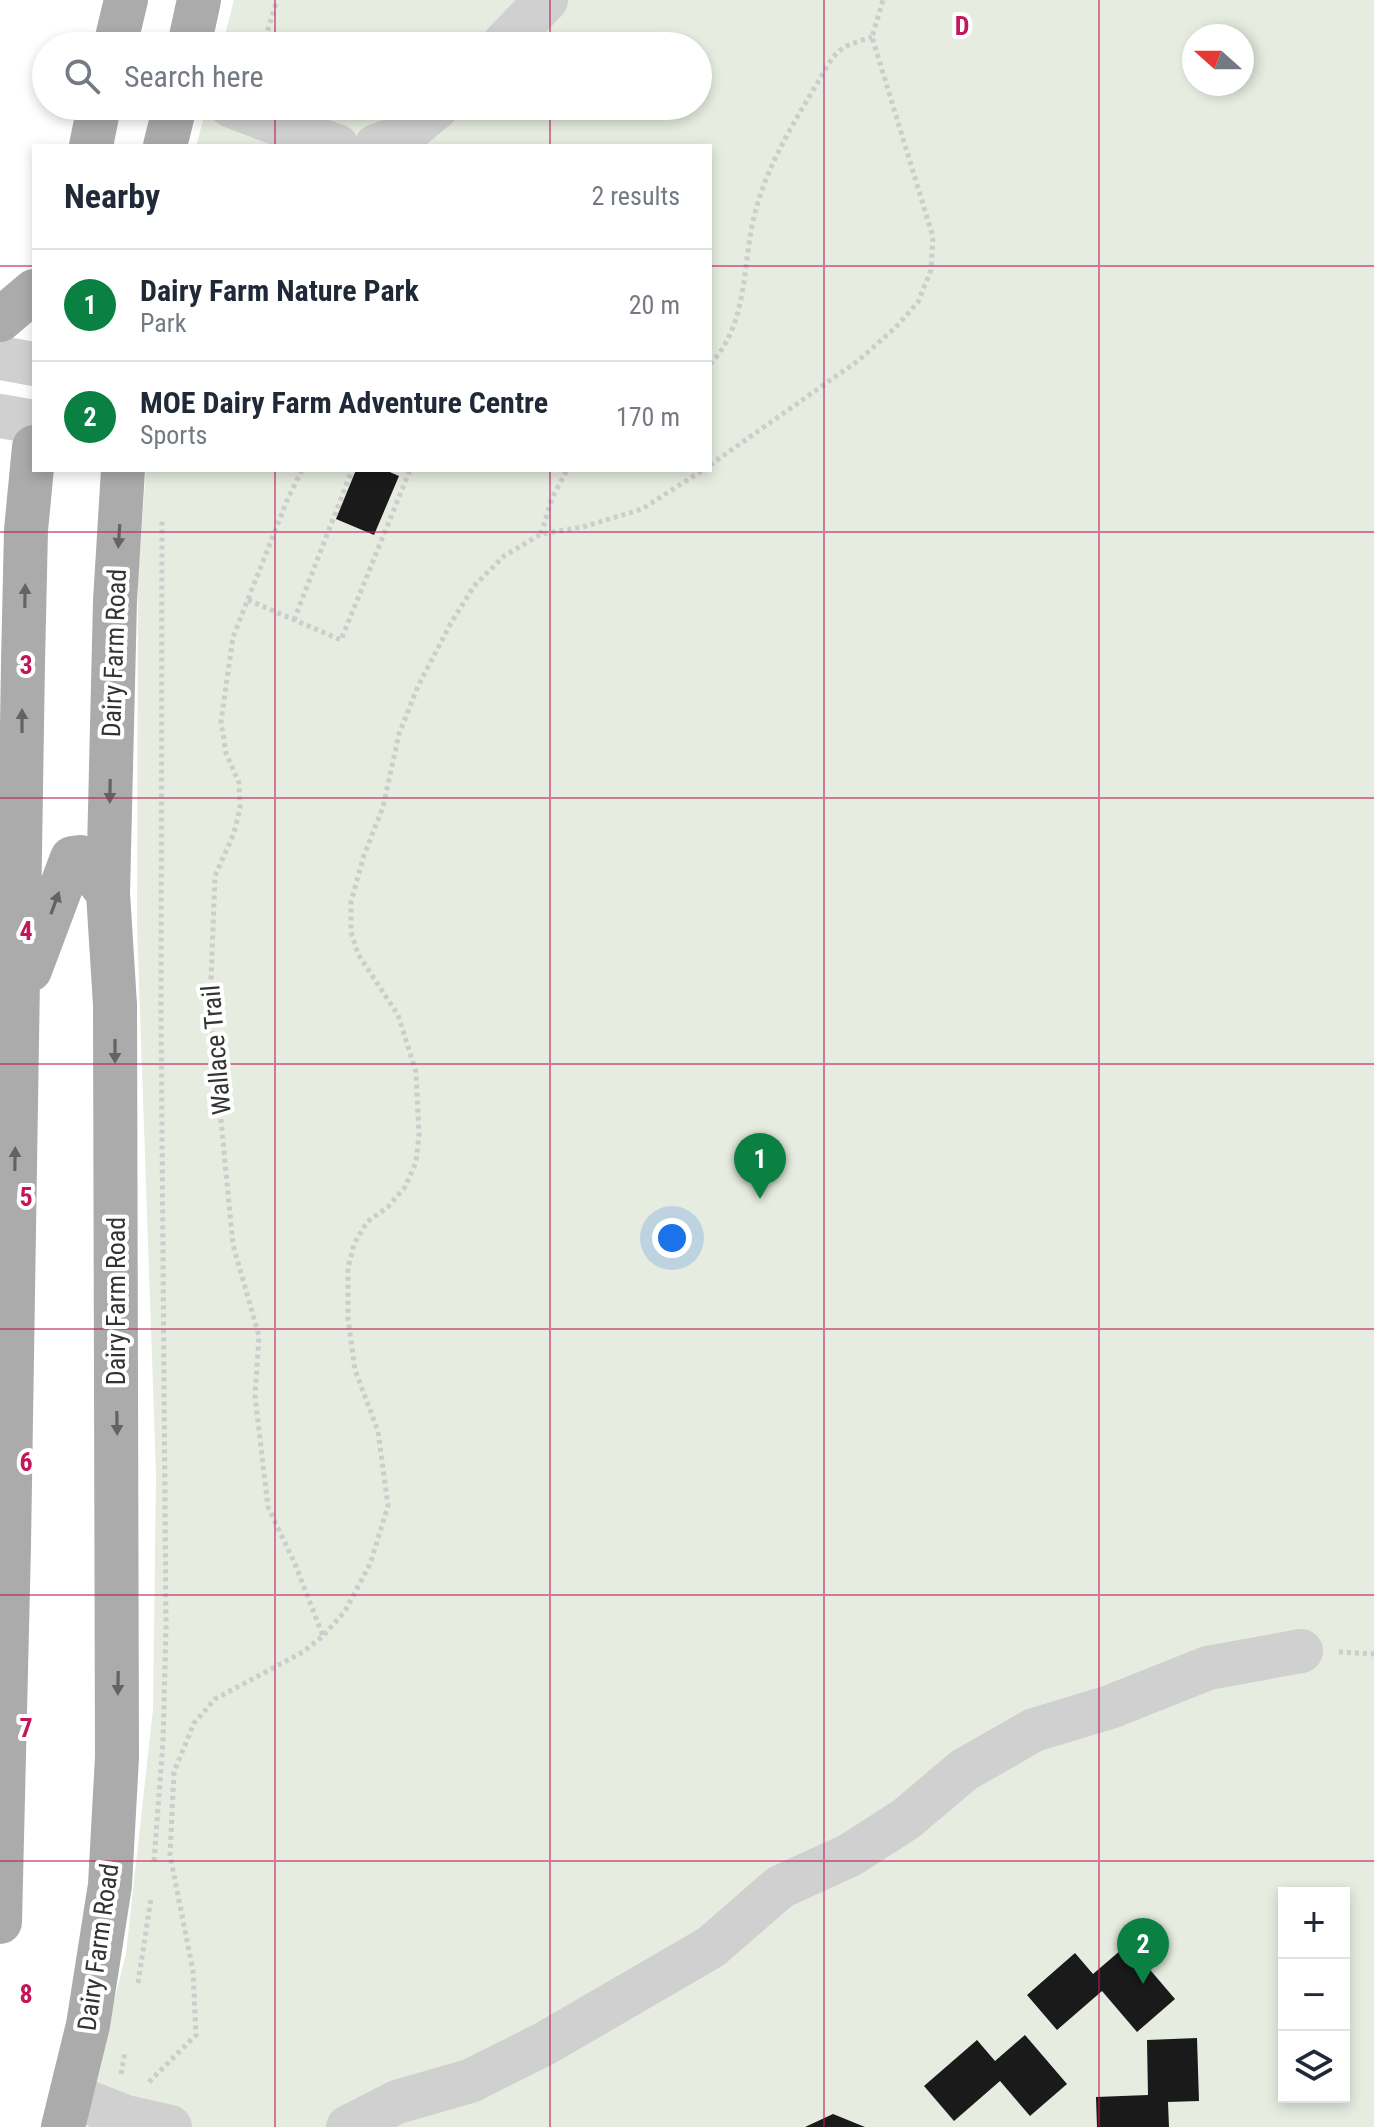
<!DOCTYPE html>
<meta charset="utf-8">
<style>
:root{--surface:#fff;--page:#f2f2f3;--text:#1f2937;--muted:#747a83;--line:#e0e1e3;--accent:#0b8043}
body{margin:0;font-family:"Roboto Condensed",sans-serif;background:var(--page);color:var(--text)}
.controls{position:absolute;right:24px;bottom:24px;display:grid;overflow:hidden;border-radius:0px;box-shadow:0 4px 12px #0003}
.controls button{width:72px;height:72px;display:grid;place-items:center;padding:0;border:0;border-bottom:2px solid var(--line);background:var(--surface);color:var(--text);font:40px sans-serif}
.compass{position:absolute;left:1182px;top:24px;width:72px;height:72px;border-radius:50%;background:var(--surface);box-shadow:0 4px 12px #0003;rotate:291deg}
.you{position:absolute;left:672px;top:1238px;width:28px;height:28px;margin:-20px;border:6px solid #fff;border-radius:50%;background:#1a73e8;box-shadow:0 0 0 12px #1a73e833}
.badge{display:grid;place-items:center;width:52px;height:52px;border-radius:50%;background:var(--accent);color:#fff;font-size:26px;font-weight:700}
.pin{position:absolute;translate:-50% -66px;filter:drop-shadow(0 2px 4px #0008)}
.pin::after{content:'';position:absolute;top:42px;width:28px;height:24px;background:inherit;clip-path:polygon(0 0,100% 0,50% 100%)}
.list{margin:0;padding:0;list-style:none}
h2{display:flex;justify-content:space-between;align-items:center;height:104px;margin:0;padding:0 32px;font-size:34px}
h2 small{font-size:26px;font-weight:400;color:var(--muted)}
.list li{display:grid;grid-template-columns:52px 1fr auto;gap:24px;align-items:center;box-sizing:border-box;height:112px;padding:0 32px;border-top:2px solid var(--line)}
.list b{display:block;font-size:30px;white-space:nowrap}
.list p{margin:0;font-size:26px;white-space:nowrap;color:var(--muted)}
.list em{font-size:26px;font-style:normal;color:var(--muted)}
.icon{flex:none;width:44px;height:44px;fill:none;stroke:currentColor;stroke-width:2;stroke-linecap:round;stroke-linejoin:round}
.map{position:relative;flex:none;width:1374px;height:2127px;overflow:hidden}
.search{position:absolute;background:var(--surface);box-shadow:0 4px 12px #0003;left:32px;top:32px;width:680px;height:88px;display:flex;align-items:center;gap:20px;box-sizing:border-box;padding:0 28px;border-radius:44px;color:var(--muted);font-size:30px}
.panel{position:absolute;background:var(--surface);box-shadow:0 4px 12px #0003;left:32px;top:144px;width:680px;height:328px;border-radius:0px}
.map>svg:first-child{display:block}
.green{fill:#e6ecdf;fill-rule:evenodd}
.building{fill:#1a1a1a}
.lines{fill:none;stroke-linecap:round;stroke-linejoin:round}
.path{stroke:#cdcdcd;stroke-width:5;stroke-dasharray:4 4;stroke-linecap:butt}
.minor{stroke:#d0d0d0;stroke-width:44}
.major{stroke:#ababab;stroke-width:44}
.oneway{fill:#636363}
.grid{fill:none;stroke:#c2185b;stroke-width:2;stroke-opacity:0.55}
.labels{text-anchor:middle;dominant-baseline:central;stroke-width:8;stroke-linejoin:round;paint-order:stroke}
.street-label{font-size:26px;fill:#333;stroke:#fff}
.grid-label{font-size:26px;text-anchor:middle;font-weight:bold;fill:#c2185b;stroke:#fff;stroke-width:8;stroke-linejoin:round;paint-order:stroke}
</style>
<div class="map">
<svg width="1374" height="2127" viewBox="0 0 1374 2127">
<rect width="100%" height="100%" fill="#fff"/>
<path class="green" d="M234 0H1374V2127H82L126 1954 153 1709 156 1474 137 925 138 580 146 470H710V146H196L207 106H698V46H222ZM1194 36H1242V84H1194ZM1284 1893H1344V2097H1284Z"/>
<path class="building" d="M356 470H385L399 476 374 535 336 519Z
M1128 1944 1175 1999 1137 2032 1102 1991 1057 2030 1027 1995 1075 1953 1093 1974Z
M1025 2035 1067 2084 1030 2116 1000 2081 954 2121 924 2086 977 2040 995 2061Z
M1197 2038 1199 2101 1168 2102 1169 2127H1097L1096 2097 1148 2095 1147 2040Z
M833 2114 865 2127H805Z"/>
<g class="lines">
<path class="path" d="M263 46 277 0
M710 364C746 327 743 272 752 226 763 172 790 129 818 82 825 71 831 56 843 48 851 43 863 40 872 37
M710 465 859 360 896 327 918 302 931 270 933 237 872 37 883 0
M302 470 288 498 233 637 221 721 226 753 239 783 240 808 234 833 215 876 210 1006 233 1245 259 1336 255 1396 268 1507 295 1564 323 1636
M541 534 552 498 567 470
M248 600 341 640 410 470
M294 620 352 470
M1339 1652 1374 1654
M154 1861 163 1742 166 1628 161 1011 162 519
M138 1983 151 1898
M121 2074 125 2052
M149 2082 196 2035 193 1971 170 1855 174 1772 194 1723 215 1699 303 1652 323 1636 345 1611 370 1564 388 1506 378 1431 355 1370 348 1319V1268L354 1244 367 1222 388 1207 405 1187 416 1162 419 1135 416 1072 398 1015 358 954 351 932V902L364 855 383 807 399 734 418 686 451 623 474 586 504 556 541 534 583 527 642 509 703 470"/>
<path class="minor" d="M502 46 546 0
M231 106 337 146
M376 146 402 136 438 106
M0 358 34 364
M0 416 34 422
M72 2096 126 2117 170 2127
M348 2127 397 2102 470 2081 544 2044 711 1947 780 1887 850 1855 906 1819 964 1770 1034 1730 1110 1707 1208 1668 1301 1651"/>
<path class="major" d="M115 46 126 0
M189 46 199 0
M91 146 99 106
M165 146 175 106
M0 320 34 291
M30 970 72 858 80 857 108 893
M0 1922 9 1545 23 663 26 530 34 447
M63 2127 88 2025 110 1885 117 1757 115 1005 108 893 115 601 123 470"/>
</g>
<defs><path id="oneway-solid" d="M-6-.8H1V-3.2L6.5 0L1 3.2V.8H-6Z" transform="scale(2)"/></defs>
<g class="oneway">
<use href="#oneway-solid" transform="translate(119 536) rotate(94)"/>
<use href="#oneway-solid" transform="translate(25 596) rotate(-89)"/>
<use href="#oneway-solid" transform="translate(22 721) rotate(-90)"/>
<use href="#oneway-solid" transform="translate(110 791) rotate(91)"/>
<use href="#oneway-solid" transform="translate(55 903) rotate(-70)"/>
<use href="#oneway-solid" transform="translate(115 1051) rotate(90)"/>
<use href="#oneway-solid" transform="translate(15 1159) rotate(-89)"/>
<use href="#oneway-solid" transform="translate(117 1423) rotate(89)"/>
<use href="#oneway-solid" transform="translate(118 1683) rotate(91)"/>
</g>
<path class="grid" d="M275 0V46M550 0V46M824 0V2127M1099 0V2127M275 106V146M550 106V146M0 266H34M710 266H1374M275 470V2127M550 470V2127M0 532H1374M0 798H1374M0 1064H1374M0 1329H1374M0 1595H1374M0 1861H1374"/>
<g class="labels">
<g class="street-label">
<text transform="translate(114 653) rotate(-88)">Dairy Farm Road</text>
<text transform="translate(216 1050) rotate(-95)">Wallace Trail</text>
<text transform="translate(116 1301) rotate(-90)">Dairy Farm Road</text>
<text transform="translate(98 1947) rotate(-82)">Dairy Farm Road</text>
</g>
</g>
<g class="grid-label">
<text x="962" y="35">D</text>
<text x="26" y="674">3</text>
<text x="26" y="940">4</text>
<text x="26" y="1206">5</text>
<text x="26" y="1471">6</text>
<text x="26" y="1737">7</text>
<text x="26" y="2003">8</text>
</g>
</svg>
<div class="controls">
<button>+</button>
<button>−</button>
<button><svg class="icon" aria-label="layers" viewBox="0 0 24 24"><path d="M12 4l9 5-9 5-9-5zM3 14l9 5 9-5"/></svg></button>
</div>
<svg class="compass" viewBox="-18 -18 36 36"><path d="M0-13l5 13h-10z" fill="#e53935"/><path d="M0 13l5-13h-10z" fill="#747a83"/></svg>
<div class="you"></div>
<div class="pin badge" style="left:760px;top:1199px">1</div>
<div class="pin badge" style="left:1143px;top:1984px">2</div>
<div class="search"><svg class="icon" aria-label="search" viewBox="0 0 24 24"><circle cx="10" cy="10" r="6"/><path d="M15 15l6 6"/></svg>Search here</div>
<section class="panel">
<h2>Nearby<small>2 results</small></h2>
<ul class="list">
<li><span class="badge">1</span><div><b>Dairy Farm Nature Park</b><p>Park</p></div><em>20 m</em></li>
<li><span class="badge">2</span><div><b>MOE Dairy Farm Adventure Centre</b><p>Sports</p></div><em>170 m</em></li>
</ul>
</section>
</div>
